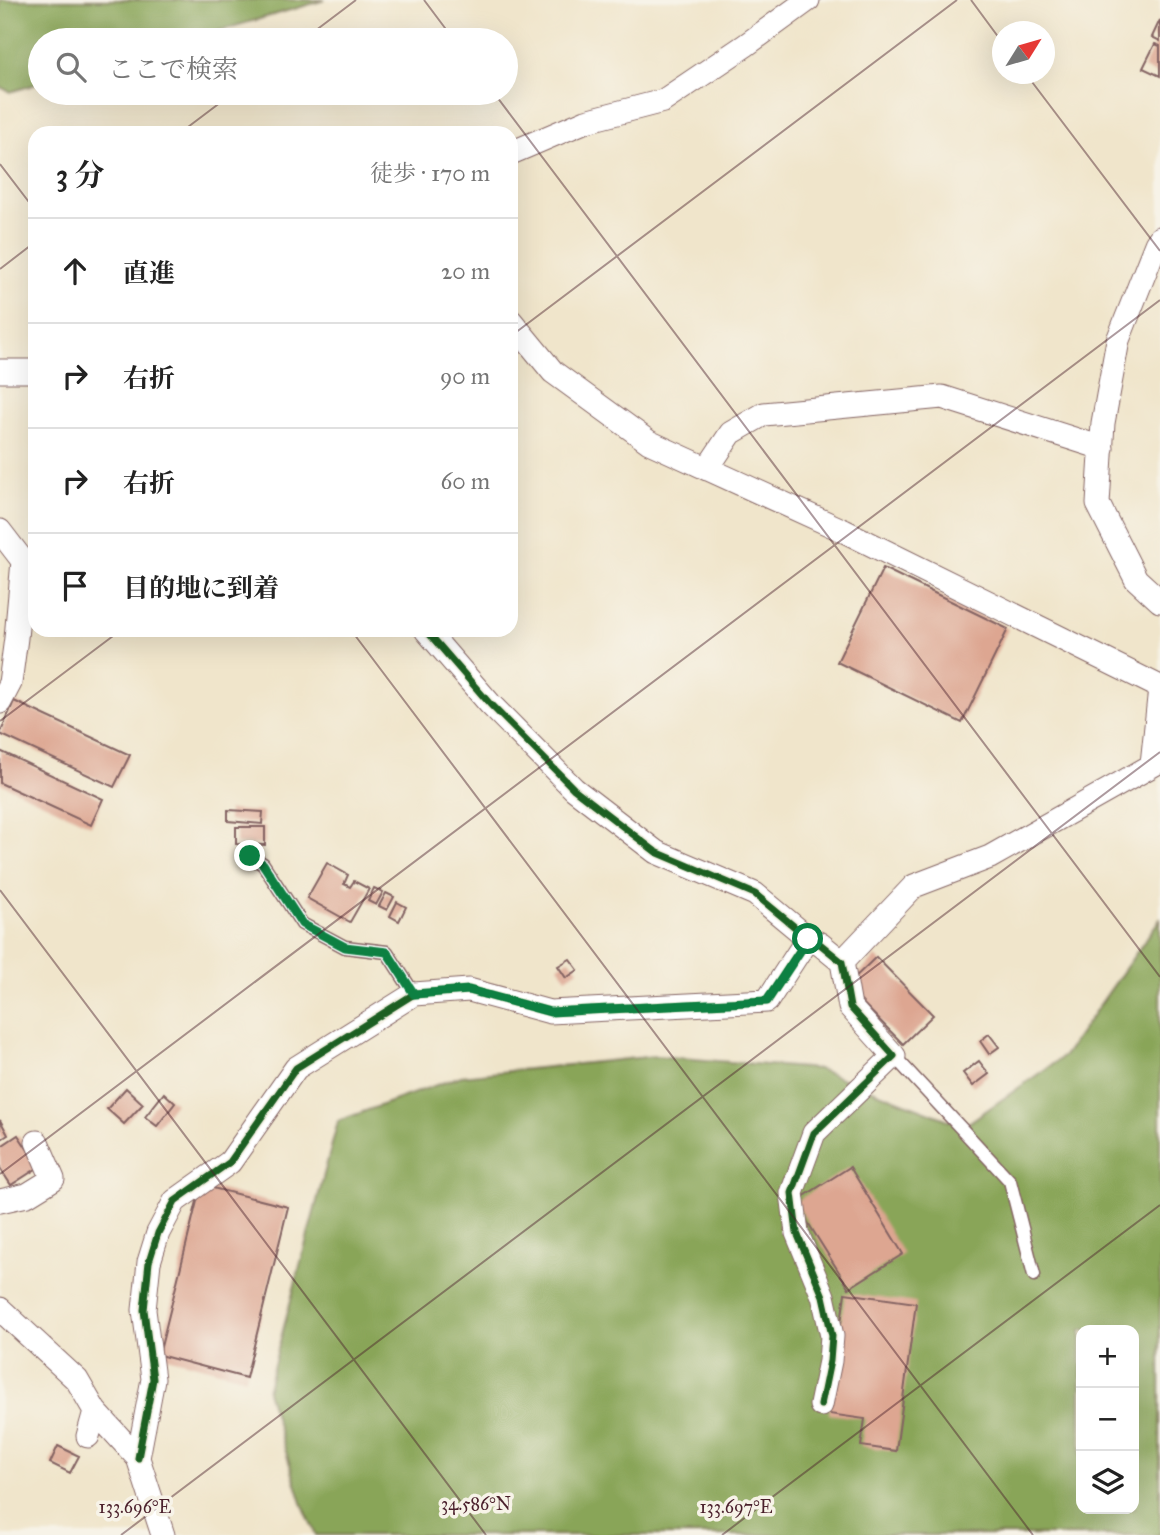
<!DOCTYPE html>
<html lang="ja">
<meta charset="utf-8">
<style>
:root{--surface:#fff;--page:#f6f6f6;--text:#222;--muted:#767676;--line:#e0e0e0}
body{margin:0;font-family:"IM FELL Great Primer","Noto Serif JP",serif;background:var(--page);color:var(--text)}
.controls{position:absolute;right:21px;bottom:21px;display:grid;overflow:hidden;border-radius:14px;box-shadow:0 7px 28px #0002}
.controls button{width:63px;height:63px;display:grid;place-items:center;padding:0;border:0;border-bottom:2px solid var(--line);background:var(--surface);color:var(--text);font:35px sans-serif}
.compass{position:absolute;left:992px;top:21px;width:63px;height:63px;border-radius:50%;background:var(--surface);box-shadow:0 7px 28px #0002;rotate:53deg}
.stop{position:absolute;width:21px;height:21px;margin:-16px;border:5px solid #0b8043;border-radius:50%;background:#fff}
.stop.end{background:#0b8043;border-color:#fff;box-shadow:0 2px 7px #0008}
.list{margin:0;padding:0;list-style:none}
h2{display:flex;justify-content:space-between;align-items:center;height:91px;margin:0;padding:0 28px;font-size:30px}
h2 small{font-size:23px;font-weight:400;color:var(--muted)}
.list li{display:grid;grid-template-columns:46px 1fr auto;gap:21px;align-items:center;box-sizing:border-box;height:105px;padding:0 28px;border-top:2px solid var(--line)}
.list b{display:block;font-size:26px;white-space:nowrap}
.list em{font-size:23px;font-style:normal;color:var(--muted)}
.icon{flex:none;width:38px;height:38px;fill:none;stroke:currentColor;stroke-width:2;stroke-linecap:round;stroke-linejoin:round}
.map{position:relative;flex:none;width:1160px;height:1535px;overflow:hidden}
.search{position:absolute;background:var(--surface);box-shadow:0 7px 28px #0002;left:28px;top:28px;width:490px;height:77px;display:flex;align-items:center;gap:18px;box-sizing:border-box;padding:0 24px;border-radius:38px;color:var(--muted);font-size:26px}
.panel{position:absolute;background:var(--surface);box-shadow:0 7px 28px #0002;left:28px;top:126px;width:490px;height:511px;border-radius:21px}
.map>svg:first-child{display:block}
.forest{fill:#89a558;stroke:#6a6242;stroke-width:2;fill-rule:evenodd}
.building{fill:#dda691}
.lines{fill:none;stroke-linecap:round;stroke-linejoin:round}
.lane-casing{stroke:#846463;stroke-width:15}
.street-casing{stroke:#846463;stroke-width:25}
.lane{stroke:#fff;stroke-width:12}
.street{stroke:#fff;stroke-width:23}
.cycleway-casing{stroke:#f7f3e8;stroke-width:11}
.cycleway{stroke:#1b5e20;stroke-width:7}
.route{stroke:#0b8043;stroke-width:9}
.ticks{fill:none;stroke:#4a1f2b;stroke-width:2;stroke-opacity:0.45}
.ticks-label{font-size:18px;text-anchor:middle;fill:#4a1f2b;stroke:#f7f3e8;stroke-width:7;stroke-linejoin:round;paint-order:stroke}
</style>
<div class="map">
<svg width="1160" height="1535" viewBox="0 0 1160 1535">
<rect width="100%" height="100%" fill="#f7f3e8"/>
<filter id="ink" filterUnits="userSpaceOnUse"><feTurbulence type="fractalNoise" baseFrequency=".0143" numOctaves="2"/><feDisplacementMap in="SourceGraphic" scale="14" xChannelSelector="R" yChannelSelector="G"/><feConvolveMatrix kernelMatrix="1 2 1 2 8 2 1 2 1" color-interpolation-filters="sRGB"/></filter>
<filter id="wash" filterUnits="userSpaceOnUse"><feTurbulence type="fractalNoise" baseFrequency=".00686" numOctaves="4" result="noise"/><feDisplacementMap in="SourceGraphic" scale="28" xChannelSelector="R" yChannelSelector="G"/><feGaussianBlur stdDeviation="1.57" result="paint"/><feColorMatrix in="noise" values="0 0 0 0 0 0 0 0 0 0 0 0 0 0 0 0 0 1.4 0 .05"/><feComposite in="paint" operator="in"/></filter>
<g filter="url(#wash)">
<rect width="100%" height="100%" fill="#f0e5cb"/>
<path class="forest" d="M0 0H325L187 40H40V83L10 92 0 87Z
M1160 919V1535H316L302 1503 267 1391 338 1121 461 1076 656 1056 818 1069 964 1126 1064 1056ZM1081 1330H1134V1509H1081Z"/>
<g id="blocks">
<path class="building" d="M1160 20V41L1152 37Z
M1155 44 1160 46V76L1143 68Z
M883 568 1008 629 962 723 837 662Z
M14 701 130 755 114 787 0 734Z
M0 751 103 799 91 825 0 783Z
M228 810 263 812 262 824 228 821Z
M236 827H265V845L236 844Z
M327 863 348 875 344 884 350 887 354 881 369 889 350 922 307 898Z
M374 888 383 892 376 905 368 901Z
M386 893 394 897 387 910 379 906Z
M397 902 406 907 399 921 390 916Z
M876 957 933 1015 903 1044 846 986Z
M570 959 578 970 566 978 558 966Z
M989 1034 999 1047 989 1054 980 1041Z
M979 1061 989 1074 973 1086 963 1073Z
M126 1088 143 1104 124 1124 107 1109Z
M164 1093 175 1103 157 1126 145 1117Z
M0 1120 8 1135 0 1140Z
M18 1135 39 1167 11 1185 0 1168V1147Z
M850 1167 903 1254 849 1288 795 1202Z
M201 1185 288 1207 246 1378 159 1355Z
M845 1293 916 1303 896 1451 861 1446 865 1419 829 1414Z
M58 1446 79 1456 70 1473 50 1463Z"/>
</g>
</g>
<g filter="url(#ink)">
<use href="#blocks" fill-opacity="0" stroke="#846463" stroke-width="2"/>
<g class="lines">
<g class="lane-casing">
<path id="lane" d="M250 856 263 864 302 924 345 947 387 952 414 994
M894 1056 1010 1181 1034 1275"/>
</g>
<g class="street-casing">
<path id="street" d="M511 153 586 121 663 101 746 45 808 0
M1160 238 1156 244 1118 340 1103 423 1098 504 1136 579 1160 601
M511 321 553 372 649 442 844 531 1160 687
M0 371H35
M707 469 731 433 764 414 942 397 1102 448
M0 531 23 561 16 638 10 683 0 702
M426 630 490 704 574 789 656 852 755 894 808 938 820 944 842 962 850 1007 894 1056 814 1133 792 1193 797 1233 823 1296 832 1336 830 1361 821 1405
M1152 764 1160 688
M842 962 914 886 990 857 1160 761
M0 1201 27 1195 53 1179 37 1142
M0 1309 77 1380 95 1411 138 1458 163 1535
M88 1436 95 1411
M138 1458 153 1379 144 1310 149 1262 158 1233 175 1201 230 1162 296 1068 414 994 469 990 550 1012 767 1001 808 938"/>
</g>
<use href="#lane" class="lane"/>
<use href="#street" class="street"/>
<g class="cycleway-casing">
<path id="cycleway" d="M426 630 490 704 574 789 656 852 755 894 808 938 820 944 842 962 850 1007 894 1056 814 1133 792 1193 797 1233 823 1296 832 1336 830 1361 821 1405
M138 1458 153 1379 144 1310 149 1262 158 1233 175 1201 230 1162 296 1068 414 994 469 990 550 1012 767 1001 808 938"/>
</g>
<use href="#cycleway" class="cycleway"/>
</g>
</g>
<g class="lines" filter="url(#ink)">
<path class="route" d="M250 856 263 864 302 924 345 947 387 952 414 994 469 990 550 1012 767 1001 808 939"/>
</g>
<path class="ticks" d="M424 0 454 40M971 0 1002 42M303 40 356 0M1026 74 1160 251M494 93 1160 977M180 133 233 93M0 164 35 210M0 269 35 242M511 336 957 0M351 630 1033 1535M0 721 121 630M0 890 486 1535M0 1174 1160 300M121 1535 1160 752M722 1535 1160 1205"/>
<g class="ticks-label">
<text x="476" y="1510">34.586°N</text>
<text x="135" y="1513">133.696°E</text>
<text x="736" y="1513">133.697°E</text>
</g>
</svg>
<div class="controls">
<button>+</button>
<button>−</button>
<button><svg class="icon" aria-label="layers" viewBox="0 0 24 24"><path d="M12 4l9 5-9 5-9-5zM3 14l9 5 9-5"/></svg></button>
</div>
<svg class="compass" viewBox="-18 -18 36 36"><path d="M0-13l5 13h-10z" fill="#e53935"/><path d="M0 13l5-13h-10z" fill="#767676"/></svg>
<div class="stop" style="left:808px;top:939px"></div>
<div class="stop end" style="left:250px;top:856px"></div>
<div class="search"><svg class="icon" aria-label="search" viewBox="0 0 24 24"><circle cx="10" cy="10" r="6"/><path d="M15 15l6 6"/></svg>ここで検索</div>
<section class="panel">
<h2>3 分<small>徒歩 · 170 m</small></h2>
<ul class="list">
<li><svg class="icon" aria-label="ahead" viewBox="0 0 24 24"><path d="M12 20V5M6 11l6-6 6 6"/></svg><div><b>直進</b></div><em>20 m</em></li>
<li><svg class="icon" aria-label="right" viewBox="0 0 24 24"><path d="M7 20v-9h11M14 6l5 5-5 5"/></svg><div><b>右折</b></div><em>90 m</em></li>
<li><svg class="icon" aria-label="right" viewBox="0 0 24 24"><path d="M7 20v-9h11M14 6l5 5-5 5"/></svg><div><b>右折</b></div><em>60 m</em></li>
<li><svg class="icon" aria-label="arrive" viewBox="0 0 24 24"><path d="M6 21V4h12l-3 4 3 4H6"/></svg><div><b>目的地に到着</b></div></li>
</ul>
</section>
</div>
